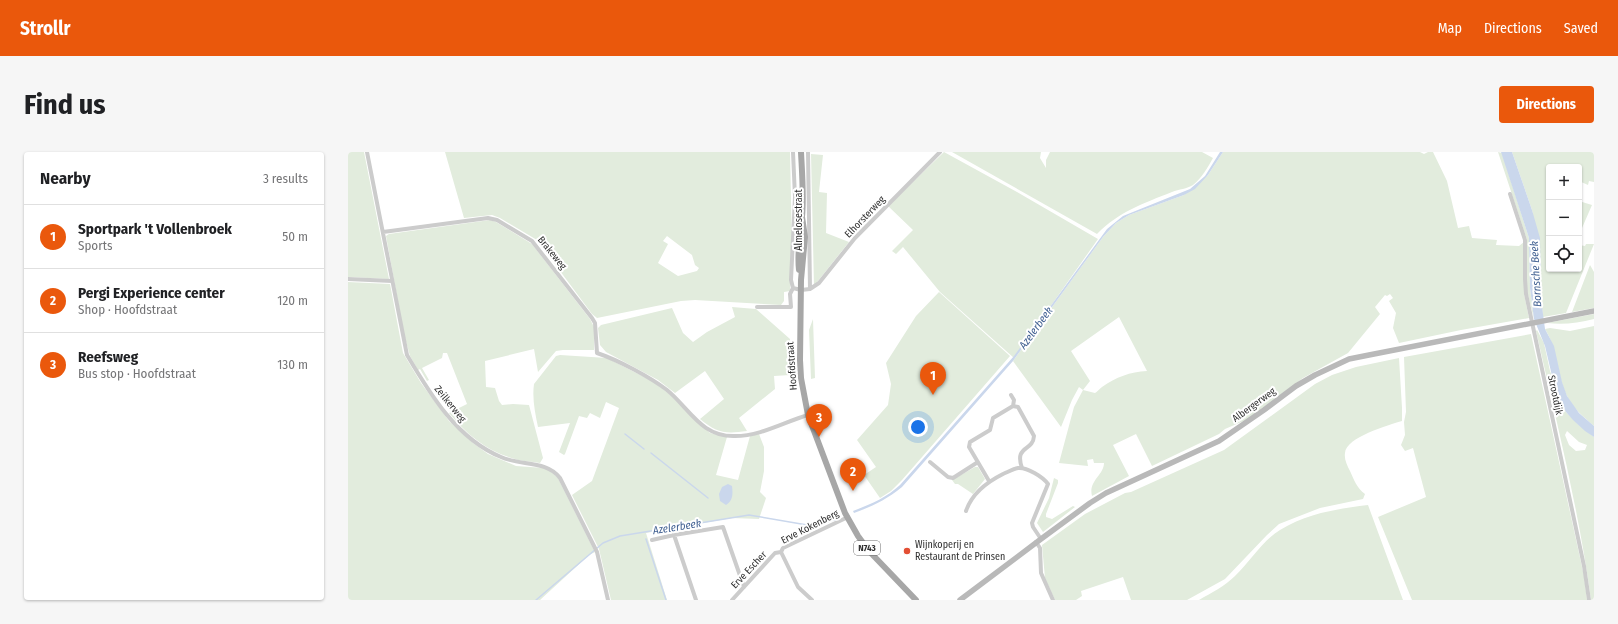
<!DOCTYPE html>
<meta charset="utf-8">
<style>
:root{--surface:#fff;--page:#f6f6f6;--text:#202124;--muted:#757577;--line:#e0e0e0;--accent:#ea580c}
body{margin:0;font-family:"Fira Sans Condensed",sans-serif;background:var(--page);color:var(--text)}
.controls{position:absolute;right:12px;top:12px;display:grid;overflow:hidden;border-radius:4px;box-shadow:0 1px 3px #0004}
.controls button{width:36px;height:36px;display:grid;place-items:center;padding:0;border:0;border-bottom:1px solid var(--line);background:var(--surface);color:var(--text);font:20px sans-serif}
.you{position:absolute;left:570px;top:275px;width:14px;height:14px;margin:-10px;border:3px solid #fff;border-radius:50%;background:#1a73e8;box-shadow:0 0 0 6px #1a73e833}
.badge{display:grid;place-items:center;width:26px;height:26px;border-radius:50%;background:var(--accent);color:#fff;font-size:13px;font-weight:700}
.pin{position:absolute;translate:-50% -33px;filter:drop-shadow(0 1px 2px #0008)}
.pin::after{content:'';position:absolute;top:21px;width:14px;height:12px;background:inherit;clip-path:polygon(0 0,100% 0,50% 100%)}
.list{margin:0;padding:0;list-style:none}
h2{display:flex;justify-content:space-between;align-items:center;height:52px;margin:0;padding:0 16px;font-size:17px}
h2 small{font-size:13px;font-weight:400;color:var(--muted)}
.list li{display:grid;grid-template-columns:26px 1fr auto;gap:12px;align-items:center;box-sizing:border-box;height:64px;padding:0 16px;border-top:1px solid var(--line)}
.list b{display:block;font-size:15px;white-space:nowrap}
.list p{margin:0;font-size:13px;white-space:nowrap;color:var(--muted)}
.list em{font-size:13px;font-style:normal;color:var(--muted)}
.icon{flex:none;width:22px;height:22px;fill:none;stroke:currentColor;stroke-width:2;stroke-linecap:round;stroke-linejoin:round}
.map{position:relative;flex:none;width:1246px;height:448px;overflow:hidden;border-radius:4px}
header{display:flex;align-items:center;gap:24px;box-sizing:border-box;height:56px;padding:0 20px;background:var(--accent);color:#fff}
header strong{font-size:19px}
nav{display:flex;gap:22px;margin-inline-start:auto;font-size:14px}
.intro{display:flex;align-items:center;justify-content:space-between;box-sizing:border-box;height:96px;padding:0 24px}
h1{margin:0;font-size:28px}
.button{padding:10px 18px;border-radius:4px;background:var(--accent);color:#fff;font-size:14px;font-weight:700}
main{display:flex;gap:24px;padding:0 24px}
aside{flex:1;background:var(--surface);border-radius:4px;box-shadow:0 1px 3px #0004}
.map>svg:first-child{display:block}
.green{fill:#e2ecdd;fill-rule:evenodd}
.water{fill:#cad7ec}
.lines{fill:none;stroke-linecap:round;stroke-linejoin:round}
.stream{stroke:#cad7ec;stroke-width:1.5}
.minor{stroke:#ccc;stroke-width:4}
.secondary{stroke:#b9b9b9;stroke-width:5.5}
.primary{stroke:#a7a7a7;stroke-width:6}
.poi-dot{fill:#e34f34;stroke:#fff;stroke-width:1.5}
.labels{text-anchor:middle;dominant-baseline:central;stroke-width:4;stroke-linejoin:round;paint-order:stroke}
.shield{fill:#fff;stroke:#6d6d6d;stroke-width:1}
.shield-label{font-size:9px;font-weight:bold;fill:#2f2f2f}
.street-label{font-size:10px;fill:#2f2f2f;stroke:#fff}
.poi-label{font-size:10px;fill:#2f2f2f;stroke:#fff;text-anchor:start}
.water-label{font-size:11px;font-style:italic;fill:#3e5e90;stroke:#fff}
</style>
<header>
<strong>Strollr</strong>
<nav><a>Map</a><a>Directions</a><a>Saved</a></nav>
</header>
<div class="intro"><h1>Find us</h1><a class="button">Directions</a></div>
<main>
<aside>
<h2>Nearby<small>3 results</small></h2>
<ul class="list">
<li><span class="badge">1</span><div><b>Sportpark 't Vollenbroek</b><p>Sports</p></div><em>50 m</em></li>
<li><span class="badge">2</span><div><b>Pergi Experience center</b><p>Shop · Hoofdstraat</p></div><em>120 m</em></li>
<li><span class="badge">3</span><div><b>Reefsweg</b><p>Bus stop · Hoofdstraat</p></div><em>130 m</em></li>
</ul>
</aside>
<div class="map">
<svg width="1246" height="448" viewBox="0 0 1246 448">
<rect width="100%" height="100%" fill="#fff"/>
<path class="green" d="M0 0H16L41 127 0 125Z
M97 0H442L444 93 442 139 436 140V149L433 153 347 148 333 149 249 166 244 162 189 88 152 66 144 63 116 66ZM319 84 344 103 347 113 351 116 349 119 330 124 310 111 320 92 315 89Z
M596 0 669 40 750 87 666 206 592 140 555 95 548 102 544 99 565 78 540 54Z
M604 0H693L692 6 698 16V8L702 0H854L865 6C860 15 853 27 845 33 839 37 831 37 824 40 794 52 772 59 749 82Z
M875 0H1072L1076 2 1080 0H1085L1099 29 1110 76 1121 74 1124 86 1149 88 1148 93 1171 94 1176 90V142L1181 166 1113 178 1051 191 1045 176 1048 161 1041 149 1045 146 1042 142 1039 144 1037 143 1027 155 1032 162 1000 201 955 226 898 268 877 277 871 282 804 314 788 282 765 293 781 324 744 344C740 329 756 323 756 311H746L745 307 739 308 740 314 711 311 726 255 735 238 731 235 724 248 713 275 665 209 755 85 768 71 781 63 836 43 860 23ZM771 165 799 219C782 220 768 225 754 235 751 237 749 240 747 241L735 238 742 229 723 199Z
M1150 0 1154 1 1181 86 1182 136 1186 167 1178 135 1179 88Z
M1164 0H1246V30L1241 29 1240 33 1231 29V15H1201V117H1231V93L1237 94 1238 92H1246L1218 161 1195 165 1193 147V108L1184 58Z
M463 2 475 3 471 40 479 41 478 81 501 90 466 134Z
M1231 49 1244 53 1234 76H1231Z
M142 68 148 70 184 92 242 167 246 175V198H215L208 199 190 220 186 197 137 209 138 235 147 236 151 249 154 253 165 252 181 253 195 306 192 311C184 309 175 310 167 307 140 300 119 283 101 261L119 252 99 201H95L94 206 74 216 81 228 79 229 72 217 70 218 62 204 56 182 38 84 41 82Z
M1242 113 1246 120V156L1224 160Z
M0 130 42 132 55 201 73 231 101 269 125 291 140 302 168 314 196 316 201 318 210 326 247 400 241 403 192 448H0Z
M591 140 662 204 554 328 543 339 532 346 516 323 528 315 509 288 540 253 543 232 538 211 568 164Z
M384 155 408 157 442 187V223L426 224 427 237 391 266 399 279C377 282 369 281 352 267L376 247 357 219 327 241 310 228 258 200 252 193 250 176 253 173 324 156 335 181 345 190 359 180 387 165Z
M1246 162V167C1230 171 1215 173 1199 171Z
M465 167 467 226 463 227 461 178Z
M1246 174V274C1236 265 1225 257 1219 244 1209 223 1210 198 1197 177L1202 176 1222 179Z
M1189 178 1196 191 1202 219 1218 260 1230 272 1246 285V448H1243C1231 358 1208 268 1188 179ZM1219 279 1231 290 1239 293 1237 298 1228 299 1221 293 1217 283Z
M1183 182 1236 424 1239 448H1064L1030 365 1078 345 1065 296 1057 299 1053 293 1057 283 1056 270 1058 260 1056 205Z
M212 203 259 206 306 230 320 241 362 281 379 285 368 323 390 328 402 284 411 282 416 295V319L412 340 418 346 411 367 384 366 298 381 319 448H263L251 397 224 343 244 329 271 256 258 250 252 266 242 261 239 266 231 264 217 302 216 303 211 300 222 271 190 275C187 261 184 246 186 232L208 204Z
M1051 206 1054 256V269C1041 273 998 285 997 301 996 307 999 313 1002 319 1006 328 1009 336 1017 342L1015 347 972 356 931 372 919 383 877 427 839 448H783L775 425 733 439 734 444 728 448H707L697 426 694 393 737 362 777 341 783 340 876 298 967 232 984 223 1008 215Z
M627 315H630L637 327 625 342 610 332H607L604 328Z
M706 326 710 328V331L698 362V365L704 367 725 354 727 355 695 380 689 371 701 346Z
M1020 353 1055 448H851C863 441 877 434 887 424 902 410 914 389 932 378 960 361 989 357 1020 353Z"/>
<path class="water" d="M872 0H875L860 23 847 37 836 43 781 63 768 71 755 85 665 209 554 335C538 348 525 354 506 361L505 359C523 352 538 346 552 333L666 204 759 77 775 64 842 37 857 24Z
M1153 0H1164L1184 58 1192 86 1193 147 1197 177 1206 194 1214 230 1219 244 1231 261 1246 274V285L1237 279 1225 268 1218 260 1208 241 1197 194 1186 167 1182 136 1181 86Z
M380 332 384 334C385 342 385 349 378 353L372 349 371 342 374 335Z"/>
<g class="lines">
<path class="stream" d="M277 282 296 297
M303 301 360 346
M298 387 318 448
M188 448 255 391 272 384 401 363 465 374 489 367"/>
<path class="minor" d="M19 0 59 203C82 242 109 287 153 305 172 314 199 308 212 326L249 400 260 448
M460 0 462 137
M1162 42 1177 88V127L1178 142 1236 414 1241 448
M35 80 140 66 149 68 184 89 244 166 247 171 249 201C270 208 302 225 319 238 342 257 353 285 387 284 413 284 436 270 460 263
M0 127 44 129
M445 136 453 138 462 137 471 131 507 86 592 0
M445 136 443 128 447 45 445 0
M409 155H443L442 142 445 136
M663 243 666 248 665 254
M582 310 600 325 605 326 630 310
M641 329 621 295 622 290 642 278 645 266 665 254 670 255 686 284C685 300 666 293 674 316
M618 359C624 341 639 330 655 322 660 320 665 317 670 316 679 315 695 325 700 332L684 371 685 375 693 387
M304 388 326 383
M688 390 692 396 693 421 705 448
M433 400 435 396 500 365
M348 448 326 383 375 375 396 435
M384 448 427 401 433 400 450 435 464 448"/>
<path class="secondary" d="M612 448 693 387 742 351 758 341 871 289 916 258 948 234 967 223 1001 207 1021 203 1246 159"/>
<path class="primary" d="M454 65 457 85 453 128 452 208 453 226 460 263 497 361 510 384 521 399 568 448
M451 118C449 100 452 83 454 65 456 44 454 21 453 0"/>
</g>
<circle class="poi-dot" cx="559" cy="399" r="4"/>
<g class="labels">
<rect class="shield" x="506" y="389" width="26" height="14" rx="3"/>
<g class="shield-label">
<text x="519" y="396">N743</text>
</g>
<g class="street-label">
<text transform="translate(517 65) rotate(-46)">Elhorsterweg</text>
<text transform="translate(451 68) rotate(-90)">Almelosestraat</text>
<text transform="translate(204 101) rotate(51)">Brakeweg</text>
<text transform="translate(444 214) rotate(-94)">Hoofdstraat</text>
<text transform="translate(1207 243) rotate(78)">Strootdijk</text>
<text transform="translate(102 252) rotate(51)">Zeilkerweg</text>
<text transform="translate(906 253) rotate(-36)">Albergerweg</text>
<text transform="translate(462 375) rotate(-27)">Erve Kokenberg</text>
<text transform="translate(401 418) rotate(-47)">Erve Escher</text>
</g>
<g class="poi-label">
<text x="567" y="393">Wijnkoperij en<tspan x="567" dy="12">Restaurant de Prinsen</tspan></text>
</g>
<g class="water-label">
<text transform="translate(1188 122) rotate(-93)">Bornsche Beek</text>
<text transform="translate(688 176) rotate(-54)">Azelerbeek</text>
<text transform="translate(329 375) rotate(-9)">Azelerbeek</text>
</g>
</g>
</svg>
<div class="controls">
<button>+</button>
<button>−</button>
<button><svg class="icon" aria-label="locate" viewBox="0 0 24 24"><circle cx="12" cy="12" r="6"/><path d="M12 2v4M12 18v4M2 12h4M18 12h4"/></svg></button>
</div>
<div class="you"></div>
<div class="pin badge" style="left:585px;top:243px">1</div>
<div class="pin badge" style="left:505px;top:339px">2</div>
<div class="pin badge" style="left:471px;top:285px">3</div>
</div>
</main>
